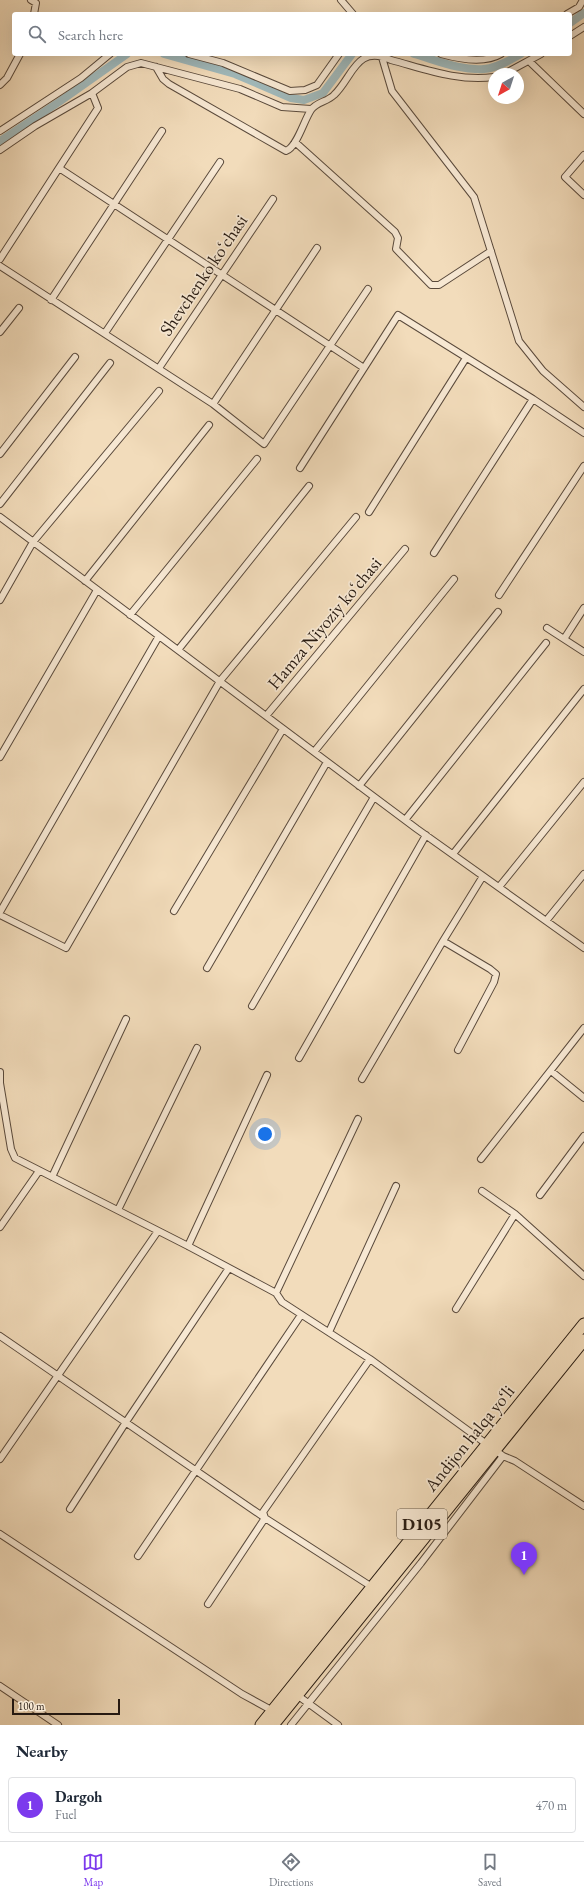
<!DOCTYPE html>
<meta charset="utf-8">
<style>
:root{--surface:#fff;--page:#f2f2f3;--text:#1f2937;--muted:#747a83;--line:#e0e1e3;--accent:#7c3aed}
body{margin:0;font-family:"EB Garamond",serif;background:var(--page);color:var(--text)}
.compass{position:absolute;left:488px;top:68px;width:36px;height:36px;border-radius:50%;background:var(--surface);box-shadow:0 4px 16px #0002;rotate:219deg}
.scale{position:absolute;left:12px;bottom:10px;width:108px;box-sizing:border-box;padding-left:4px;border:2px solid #271a11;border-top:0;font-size:11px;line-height:14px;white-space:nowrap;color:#271a11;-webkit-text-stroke:3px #f7e8d3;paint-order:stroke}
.you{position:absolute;left:265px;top:1134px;width:14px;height:14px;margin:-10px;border:3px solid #fff;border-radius:50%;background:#1a73e8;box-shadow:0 0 0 6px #1a73e833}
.badge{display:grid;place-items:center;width:26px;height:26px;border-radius:50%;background:var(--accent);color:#fff;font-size:13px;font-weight:700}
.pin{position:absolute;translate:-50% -33px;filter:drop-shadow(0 1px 2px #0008)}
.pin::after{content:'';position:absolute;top:21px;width:14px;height:12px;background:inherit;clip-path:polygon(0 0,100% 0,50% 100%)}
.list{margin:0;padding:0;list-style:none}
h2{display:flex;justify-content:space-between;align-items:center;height:52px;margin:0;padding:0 16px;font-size:17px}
h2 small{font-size:13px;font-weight:400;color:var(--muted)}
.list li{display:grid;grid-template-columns:26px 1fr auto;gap:12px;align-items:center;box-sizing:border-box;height:56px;margin:0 8px 8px;padding:0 8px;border:1px solid var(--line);border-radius:4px}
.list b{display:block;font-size:15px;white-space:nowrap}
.list p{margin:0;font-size:13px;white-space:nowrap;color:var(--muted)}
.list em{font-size:13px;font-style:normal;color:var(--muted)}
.icon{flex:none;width:22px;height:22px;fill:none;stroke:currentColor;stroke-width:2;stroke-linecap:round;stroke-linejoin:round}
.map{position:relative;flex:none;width:584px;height:1725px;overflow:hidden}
.search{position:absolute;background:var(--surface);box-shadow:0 4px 16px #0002;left:12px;right:12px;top:12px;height:44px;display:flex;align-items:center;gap:10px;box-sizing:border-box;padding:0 14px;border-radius:4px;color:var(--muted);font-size:15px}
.sheet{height:116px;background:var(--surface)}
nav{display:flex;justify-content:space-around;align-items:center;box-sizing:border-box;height:56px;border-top:1px solid var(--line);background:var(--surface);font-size:11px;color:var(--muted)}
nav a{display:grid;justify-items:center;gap:2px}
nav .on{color:var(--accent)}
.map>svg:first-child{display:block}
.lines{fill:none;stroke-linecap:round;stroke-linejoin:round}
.canal{stroke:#a0b9bb;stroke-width:8}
.minor-casing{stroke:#5a4a3c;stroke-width:8}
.trunk-casing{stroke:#271a11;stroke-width:13}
.minor{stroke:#f7e8d3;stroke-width:6}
.trunk{stroke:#f2dcbb;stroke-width:11}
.labels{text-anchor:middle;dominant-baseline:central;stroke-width:3.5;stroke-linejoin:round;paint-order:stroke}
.shield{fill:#f7e8d3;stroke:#65584b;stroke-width:1}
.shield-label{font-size:17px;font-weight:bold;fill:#271a11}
.street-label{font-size:18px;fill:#271a11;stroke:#f7e8d3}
</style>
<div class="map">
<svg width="584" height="1725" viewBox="0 0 584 1725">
<rect width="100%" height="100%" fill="#f2dcbb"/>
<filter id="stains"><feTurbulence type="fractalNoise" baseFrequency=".005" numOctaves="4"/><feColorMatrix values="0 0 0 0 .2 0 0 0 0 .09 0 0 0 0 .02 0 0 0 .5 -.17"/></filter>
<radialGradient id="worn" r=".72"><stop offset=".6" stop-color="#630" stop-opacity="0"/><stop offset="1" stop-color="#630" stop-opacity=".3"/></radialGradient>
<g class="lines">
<path class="canal" d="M570 23 584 13
M164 54 235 74 291 98 304 100 323 93 352 54
M414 54C436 60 461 71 484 69 497 68 510 60 521 54
M0 141 59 102 127 54"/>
<g class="minor-casing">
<path id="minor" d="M31 0 36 3 34 14
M341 0 353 14
M567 14 579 7 583 0
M570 36 584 27
M189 54 223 63 290 91 305 90 317 85 339 54
M381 54 392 91 474 197 519 341 543 371 584 407
M441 54C459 59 484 64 501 54
M530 62 584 114
M156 67 163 79 169 84 286 151C297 147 304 120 311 110 316 102 327 102 334 95 353 77 356 44 391 60 425 69 459 82 494 77
M504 74 541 54
M0 85 7 78 20 54
M92 93 127 67 141 63 240 89 282 107 311 109
M0 131 81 78 110 54
M295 142 395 232 398 238 396 249 431 285H439L491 251
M0 150 35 126 92 93 98 108 59 168
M584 155 565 177 584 195
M0 259 59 168 364 368
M0 266 213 404 264 444 368 289
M51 300 162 131
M0 332 19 308
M105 333 220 162
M159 368 273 199
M213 404 317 248
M0 454 75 357
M300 468 398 315 533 399 584 433
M0 504 110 363
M369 512 466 358
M0 517 417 829 584 948
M434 553 533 399
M85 581 209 425
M499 595 584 466
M0 600 33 542 159 391
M130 615 257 459
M547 628 584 652
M564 639 584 608
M178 650 309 486
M266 716 405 549
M314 752 454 579
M0 757 97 590
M359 786 498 612
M405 820 546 643
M453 854 584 689
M499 887 584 782
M174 911 283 729
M0 912 159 636
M0 915 66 948 220 681 356 517
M546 921 584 874
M443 941 490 969 496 974 494 982 458 1050
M207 968 327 762
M252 1006 374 797
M299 1058 426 835
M551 1071 584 1098
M0 1072V1084
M362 1079 443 941 483 876
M0 1083 11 1149 15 1158 188 1246 276 1293 282 1302 370 1359 503 1456 515 1461 584 1506
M481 1159 584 1028
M52 1177 126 1019
M482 1191 515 1214 584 1276
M540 1195 584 1136
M118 1210 197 1048
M0 1227 39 1171
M188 1246 267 1075
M276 1293 358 1119
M456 1309 515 1214
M329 1332 396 1186
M0 1336 265 1518 372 1587
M0 1459 158 1231
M70 1509 126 1422 229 1268
M0 1534 242 1694 273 1711
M138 1556 301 1315
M208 1604 265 1518 263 1512 370 1359
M0 1686 58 1725
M297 1695 338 1725
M291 1725 421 1563 503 1456"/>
</g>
<g class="trunk-casing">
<path id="trunk" d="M261 1725 584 1324
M273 1725 584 1340"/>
</g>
<use href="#minor" class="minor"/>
<use href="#trunk" class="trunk"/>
</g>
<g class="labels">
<rect class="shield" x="397" y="1509" width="50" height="30" rx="3"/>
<g class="shield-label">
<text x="422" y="1524">D105</text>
</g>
<g class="street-label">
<text transform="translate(203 275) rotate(-56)">Shevchenko koʻchasi</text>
<text transform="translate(324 623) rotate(-50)">Hamza Niyoziy koʻchasi</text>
<text transform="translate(469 1438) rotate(-51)">Andijon halqa yo‘li</text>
</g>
</g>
<rect width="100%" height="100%" filter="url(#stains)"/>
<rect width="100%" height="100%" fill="url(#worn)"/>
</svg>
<svg class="compass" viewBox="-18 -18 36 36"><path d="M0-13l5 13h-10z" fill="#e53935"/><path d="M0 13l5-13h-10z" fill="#747a83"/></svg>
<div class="scale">100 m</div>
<div class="you"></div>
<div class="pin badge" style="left:524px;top:1575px">1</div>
<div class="search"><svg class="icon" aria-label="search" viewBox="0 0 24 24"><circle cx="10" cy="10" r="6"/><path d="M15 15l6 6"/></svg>Search here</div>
</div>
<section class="sheet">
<h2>Nearby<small></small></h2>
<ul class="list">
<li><span class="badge">1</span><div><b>Dargoh</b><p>Fuel</p></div><em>470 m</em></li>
</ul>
</section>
<nav>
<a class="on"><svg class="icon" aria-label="map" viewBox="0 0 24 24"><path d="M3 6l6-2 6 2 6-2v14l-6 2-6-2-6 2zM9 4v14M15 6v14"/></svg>Map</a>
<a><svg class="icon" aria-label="directions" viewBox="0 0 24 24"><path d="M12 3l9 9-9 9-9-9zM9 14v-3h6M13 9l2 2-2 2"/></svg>Directions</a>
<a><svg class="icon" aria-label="saved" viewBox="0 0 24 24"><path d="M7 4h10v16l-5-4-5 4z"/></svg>Saved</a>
</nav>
